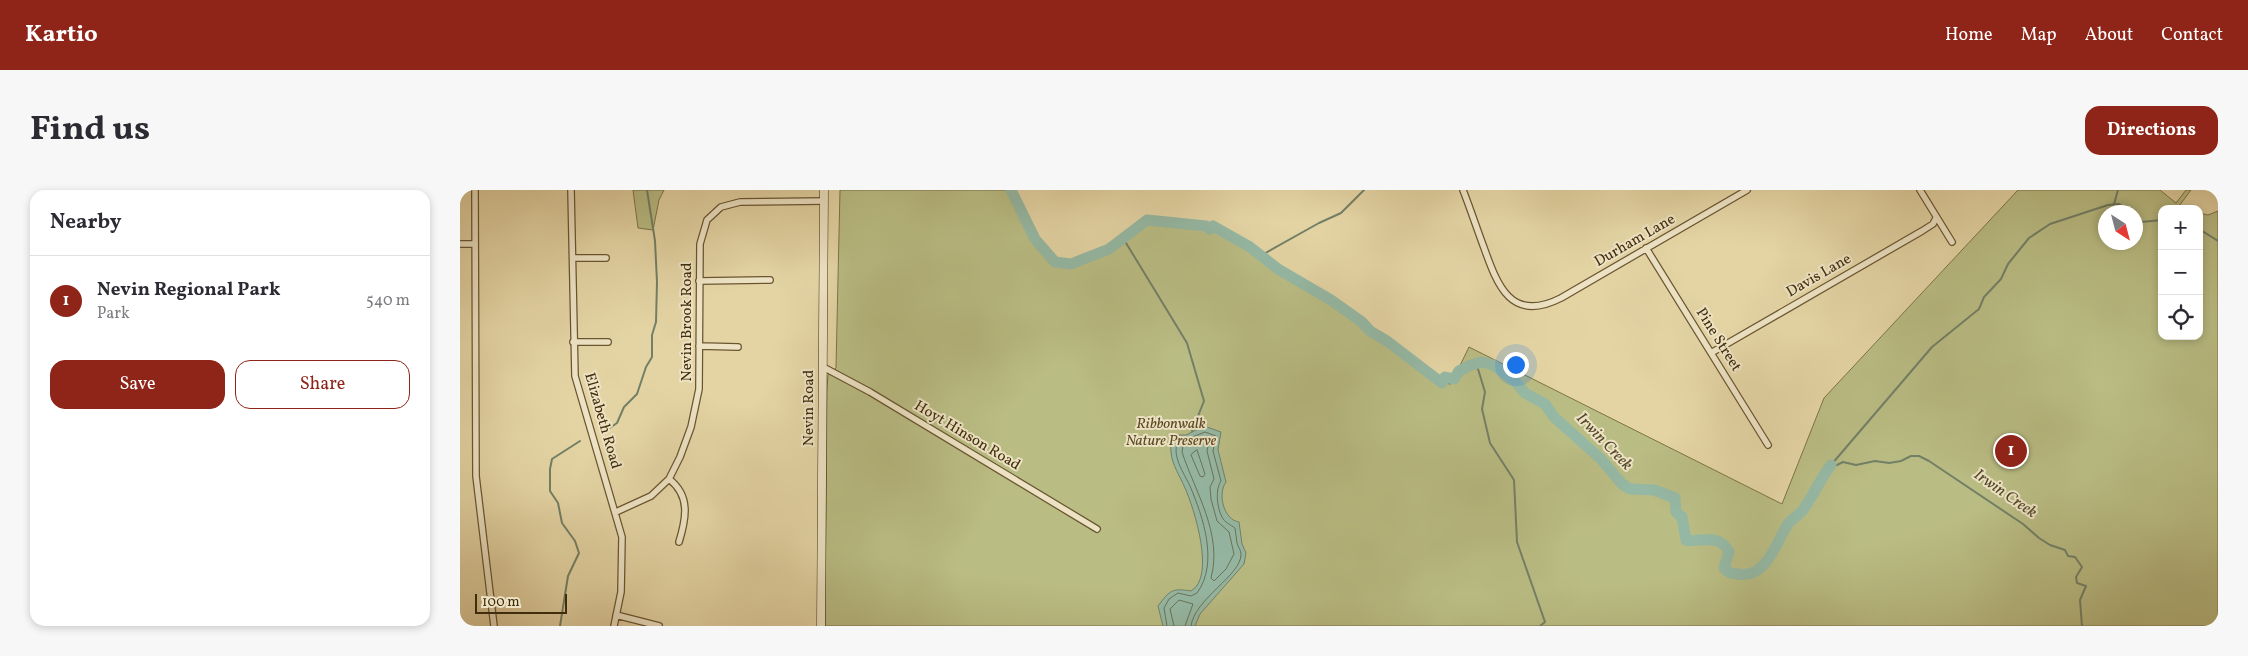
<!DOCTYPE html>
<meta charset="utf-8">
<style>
:root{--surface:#fff;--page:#f7f7f7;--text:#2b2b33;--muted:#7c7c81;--line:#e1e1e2;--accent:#8f2418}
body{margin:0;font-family:Vollkorn,serif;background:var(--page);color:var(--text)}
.controls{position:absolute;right:15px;top:15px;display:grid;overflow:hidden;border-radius:10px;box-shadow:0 2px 8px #0003}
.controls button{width:45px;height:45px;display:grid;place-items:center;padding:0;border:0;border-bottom:1px solid var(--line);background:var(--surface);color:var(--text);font:25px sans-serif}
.compass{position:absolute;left:1638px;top:15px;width:45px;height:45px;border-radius:50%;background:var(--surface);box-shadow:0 2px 8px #0003;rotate:144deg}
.scale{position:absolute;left:15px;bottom:12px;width:92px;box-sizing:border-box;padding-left:5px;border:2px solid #412c0b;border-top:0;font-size:14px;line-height:18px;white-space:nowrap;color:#412c0b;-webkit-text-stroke:4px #ede3c4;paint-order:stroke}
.you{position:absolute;left:1055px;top:174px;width:18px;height:18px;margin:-12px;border:4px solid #fff;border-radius:50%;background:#1a73e8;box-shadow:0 0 0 8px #1a73e833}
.badge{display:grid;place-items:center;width:32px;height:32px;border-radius:50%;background:var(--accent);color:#fff;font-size:16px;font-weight:700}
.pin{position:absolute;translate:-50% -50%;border:2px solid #fff;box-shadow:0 1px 5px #0006}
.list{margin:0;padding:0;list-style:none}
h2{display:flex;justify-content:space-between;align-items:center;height:65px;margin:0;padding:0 20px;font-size:21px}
h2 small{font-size:16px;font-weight:400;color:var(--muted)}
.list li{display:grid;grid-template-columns:32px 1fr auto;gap:15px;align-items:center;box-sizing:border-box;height:90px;padding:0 20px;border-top:1px solid var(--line)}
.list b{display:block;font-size:19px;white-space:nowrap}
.list p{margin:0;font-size:16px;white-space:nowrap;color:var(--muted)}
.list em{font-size:16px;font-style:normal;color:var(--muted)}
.actions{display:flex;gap:10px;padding:15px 20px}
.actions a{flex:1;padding:11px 0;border:1px solid var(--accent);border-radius:15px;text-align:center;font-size:18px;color:var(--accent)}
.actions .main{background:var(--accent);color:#fff}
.icon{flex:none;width:28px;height:28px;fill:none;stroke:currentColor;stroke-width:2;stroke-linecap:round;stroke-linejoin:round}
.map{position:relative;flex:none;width:1758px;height:436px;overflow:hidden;border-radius:15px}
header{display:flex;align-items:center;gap:30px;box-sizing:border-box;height:70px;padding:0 25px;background:var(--accent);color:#fff}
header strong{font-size:24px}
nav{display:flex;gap:28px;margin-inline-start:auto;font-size:18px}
.intro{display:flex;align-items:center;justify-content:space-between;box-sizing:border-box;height:120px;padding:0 30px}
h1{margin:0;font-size:35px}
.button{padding:12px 22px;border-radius:15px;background:var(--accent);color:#fff;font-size:18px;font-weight:700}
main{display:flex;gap:30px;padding:0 30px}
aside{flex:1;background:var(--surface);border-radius:15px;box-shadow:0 2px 8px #0003}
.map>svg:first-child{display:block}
.green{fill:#b9bc83;stroke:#7d7447;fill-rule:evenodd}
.water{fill:#95b8a4;stroke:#738067}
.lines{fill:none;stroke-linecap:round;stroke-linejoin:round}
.shore{stroke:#6b7258;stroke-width:1}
.stream{stroke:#738067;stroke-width:2}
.river{stroke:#95b8a4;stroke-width:11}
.minor-casing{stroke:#6a5631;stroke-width:8}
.secondary-casing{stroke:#412c0b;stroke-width:9}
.minor{stroke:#ede3c4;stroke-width:5.5}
.secondary{stroke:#ede3c4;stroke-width:8}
.labels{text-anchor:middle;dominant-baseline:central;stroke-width:4;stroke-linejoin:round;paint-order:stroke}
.street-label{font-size:15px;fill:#412c0b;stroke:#ede3c4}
.park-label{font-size:15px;font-style:italic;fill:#594923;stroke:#ede3c4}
.water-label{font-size:16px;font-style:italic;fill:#52482a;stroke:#ede3c4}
</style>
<header>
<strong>Kartio</strong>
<nav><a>Home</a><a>Map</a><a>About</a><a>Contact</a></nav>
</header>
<div class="intro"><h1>Find us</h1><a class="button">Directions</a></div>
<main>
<aside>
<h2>Nearby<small></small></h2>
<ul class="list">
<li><span class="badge">1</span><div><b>Nevin Regional Park</b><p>Park</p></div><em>540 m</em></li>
</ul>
<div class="actions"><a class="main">Save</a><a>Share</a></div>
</aside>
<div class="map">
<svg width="1758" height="436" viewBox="0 0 1758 436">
<rect width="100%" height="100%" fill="#e4d4a4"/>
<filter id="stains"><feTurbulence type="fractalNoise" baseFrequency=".004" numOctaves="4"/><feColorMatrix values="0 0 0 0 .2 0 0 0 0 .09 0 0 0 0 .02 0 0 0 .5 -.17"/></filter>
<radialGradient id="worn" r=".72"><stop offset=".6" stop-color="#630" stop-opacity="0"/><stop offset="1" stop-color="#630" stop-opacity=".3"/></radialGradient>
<path class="green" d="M173 0H204L199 10 193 40 178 38Z
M380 0H551C557 15 567 27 573 41 577 51 584 67 595 72 620 84 668 44 687 30L746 36 750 39 753 36 790 57 818 79 871 110 902 132 910 141 927 151 982 193 991 194 1009 157 1322 314 1364 208 1558 0H1700L1716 13 1726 0H1731L1719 16 1726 19H1702V146H1739V23L1748 25 1758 21V436H365L367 199 368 185 376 178ZM1646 22H1676V52H1646Z"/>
<path class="water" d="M744 236 761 242 758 260 766 292C757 304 764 330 779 332L782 354 786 363 784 374 740 424 735 436H703L698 416C710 400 712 398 731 401 756 387 734 318 725 298 720 286 712 275 711 262 710 255 712 249 717 245H726Z"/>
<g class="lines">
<path class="shore" d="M746 248 749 250 747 261 754 289 750 297 751 309 757 331 769 342 774 364 766 379 754 391 751 388C763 344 735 302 722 262L723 256Z
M737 260 745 284 743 287 740 286 731 265Z
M707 436 704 418 709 409 718 403 731 406 737 403C759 373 743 327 730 296 724 283 710 264 719 250L727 249 745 242 756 246 753 261 761 291C755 299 757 318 762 327 764 332 771 335 775 338 776 343 776 348 777 353 778 357 781 360 781 364 782 385 734 409 731 436
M714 436 710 419 719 410 733 414 725 436"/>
<path class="stream" d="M1654 14 1658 0
M1676 25 1681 32 1702 30
M1739 39 1758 51
M663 48 727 153 744 211 732 241
M800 66 859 33 881 23 904 0
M1011 175 1018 179 1025 202 1022 219 1030 253 1054 290 1057 352 1085 432 1080 436
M141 244 157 233 164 217 177 204 186 177 192 167V145L196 132 197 92 195 51 187 0
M1371 275 1472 157 1519 119 1524 107 1541 89 1548 74 1569 48 1590 34 1648 15 1659 14 1672 22
M1371 275H1377L1383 272 1396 275 1415 271 1429 273 1441 271 1451 266H1459L1469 271 1563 334 1579 348 1590 355 1605 360 1608 366 1615 367 1622 377 1616 387 1617 393 1626 396 1620 410 1622 436
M100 436 108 386 119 363 115 351 102 333 98 313 90 301V279L92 269 120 251"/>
<path class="river" d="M551 0 575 49 595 72 611 74 649 59 687 30 746 36 750 39 753 36 790 57 818 79 871 110 902 132 910 141 927 151 982 193 985 187 994 189 999 181 1011 175 1022 172 1033 175 1054 190 1065 203 1085 214 1094 227 1141 269 1162 294 1170 299 1194 300 1215 308 1216 322 1222 327 1226 350C1241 353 1258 342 1269 362L1264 378C1268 383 1271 383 1278 384 1307 389 1316 352 1328 334 1332 328 1338 326 1342 321 1353 307 1360 289 1371 275"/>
<g class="minor-casing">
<path id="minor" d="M15 0 16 286 34 436
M111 0 115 186 162 347 161 402 154 436
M1003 0C1010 18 1016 36 1023 55 1037 94 1050 134 1101 108L1287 0
M1460 0 1492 52
M0 54H14
M1186 58 1308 255
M114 68H146
M239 91 310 90
M113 152H148
M239 156 278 157
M1251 163 1462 41 1473 34 1476 28
M363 177 410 202 637 339
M209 289C231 306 226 329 219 352
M156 322 191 306 209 289 220 267 231 237 239 199 240 54 247 30 261 17 280 12 364 11
M156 425 199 436"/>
</g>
<g class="secondary-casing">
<path id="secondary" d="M361 436 364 0"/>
</g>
<use href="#minor" class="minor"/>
<use href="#secondary" class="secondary"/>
</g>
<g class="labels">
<g class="street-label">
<text transform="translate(1175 51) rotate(-30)">Durham Lane</text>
<text transform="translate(1359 86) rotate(-30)">Davis Lane</text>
<text transform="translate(227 132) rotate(-90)">Nevin Brook Road</text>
<text transform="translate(1258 150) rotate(58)">Pine Street</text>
<text transform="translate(349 218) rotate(-90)">Nevin Road</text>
<text transform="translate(142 231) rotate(74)">Elizabeth Road</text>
<text transform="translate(507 246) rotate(31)">Hoyt Hinson Road</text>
</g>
<g class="park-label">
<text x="711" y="234">Ribbonwalk<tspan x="711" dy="17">Nature Preserve</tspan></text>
</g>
<g class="water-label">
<text transform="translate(1144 252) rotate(46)">Irwin Creek</text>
<text transform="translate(1545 304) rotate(35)">Irwin Creek</text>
</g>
</g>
<rect width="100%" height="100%" filter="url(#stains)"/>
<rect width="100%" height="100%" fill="url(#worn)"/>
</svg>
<div class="controls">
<button>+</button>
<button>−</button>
<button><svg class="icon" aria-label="locate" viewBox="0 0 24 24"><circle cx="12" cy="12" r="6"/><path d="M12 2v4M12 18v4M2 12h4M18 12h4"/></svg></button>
</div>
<svg class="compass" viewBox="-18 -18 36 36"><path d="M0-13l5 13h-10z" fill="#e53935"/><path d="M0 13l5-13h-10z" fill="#7c7c81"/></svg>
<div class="scale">100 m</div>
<div class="you"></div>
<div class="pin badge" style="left:1551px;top:261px">1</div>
</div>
</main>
